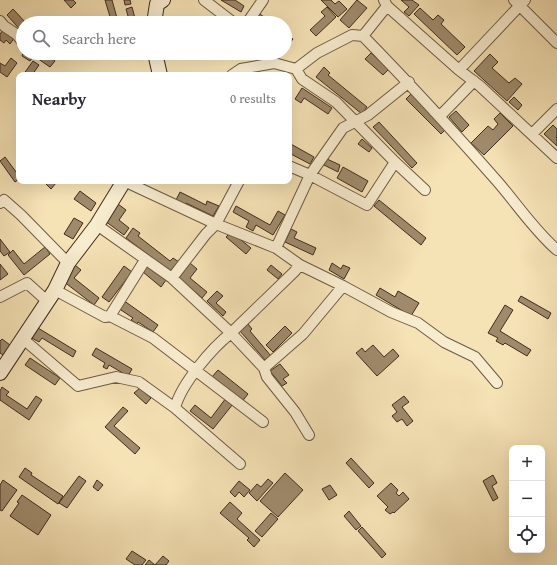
<!DOCTYPE html>
<meta charset="utf-8">
<style>
:root{--surface:#fff;--page:#f7f7f7;--text:#2b2b33;--muted:#7c7c81;--line:#e1e1e2}
body{margin:0;font-family:"Gentium Book Plus",serif;background:var(--page);color:var(--text)}
.controls{position:absolute;right:12px;bottom:12px;display:grid;overflow:hidden;border-radius:8px;box-shadow:0 4px 16px #0002}
.controls button{width:36px;height:36px;display:grid;place-items:center;padding:0;border:0;border-bottom:1px solid var(--line);background:var(--surface);color:var(--text);font:20px sans-serif}
.list{margin:0;padding:0;list-style:none}
h2{display:flex;justify-content:space-between;align-items:center;height:52px;margin:0;padding:0 16px;font-size:17px}
h2 small{font-size:13px;font-weight:400;color:var(--muted)}
.icon{flex:none;width:22px;height:22px;fill:none;stroke:currentColor;stroke-width:2;stroke-linecap:round;stroke-linejoin:round}
.map{position:relative;flex:none;width:557px;height:565px;overflow:hidden}
.search{position:absolute;background:var(--surface);box-shadow:0 4px 16px #0002;left:16px;top:16px;width:276px;height:44px;display:flex;align-items:center;gap:10px;box-sizing:border-box;padding:0 14px;border-radius:22px;color:var(--muted);font-size:15px}
.panel{position:absolute;background:var(--surface);box-shadow:0 4px 16px #0002;left:16px;top:72px;width:276px;height:112px;border-radius:8px}
.map>svg:first-child{display:block}
.building{fill:#9f8b6c;stroke:#412c1d}
.lines{fill:none;stroke-linecap:round;stroke-linejoin:round}
.street-casing{stroke:#6e5a43;stroke-width:12}
.secondary-casing{stroke:#412c1d;stroke-width:16}
.street{stroke:#f8eccf;stroke-width:10}
.secondary{stroke:#f8eccf;stroke-width:14}
</style>
<div class="map">
<svg width="557" height="565" viewBox="0 0 557 565">
<rect width="100%" height="100%" fill="#f5e2b5"/>
<filter id="stains"><feTurbulence type="fractalNoise" baseFrequency=".005" numOctaves="4"/><feColorMatrix values="0 0 0 0 .2 0 0 0 0 .09 0 0 0 0 .02 0 0 0 .5 -.17"/></filter>
<radialGradient id="worn" r=".72"><stop offset=".6" stop-color="#630" stop-opacity="0"/><stop offset="1" stop-color="#630" stop-opacity=".3"/></radialGradient>
<path class="building" d="M64 0H73L76 3 71 8Z
M105 0H112L117 18 111 20Z
M124 0H130L131 4 125 5Z
M221 0H235L244 6 241 12Z
M321 0H331L335 4 339 1 347 9 338 17Z
M357 0 367 8 349 28 340 20Z
M401 0H412L419 5 409 16 404 12 409 7Z
M132 7 136 22 144 20 145 23H130L126 9Z
M327 7 336 17 316 36 310 30 325 16 321 12Z
M420 8 433 20 438 15 444 20 441 24 465 47 457 55 414 14Z
M13 9 26 23H23V33L7 15Z
M260 14 272 23H261L256 19Z
M169 17 175 21 173 23H165Z
M116 19 118 23H111L110 22Z
M4 29 15 37 10 44 6 40 4 43 0 40V34Z
M285 33 293 39 289 44 285 41Z
M23 53H31L34 55 30 61 22 56Z
M37 53H47L46 54 55 61 50 67 34 56Z
M74 53H85L76 57Z
M183 53H194L190 58Z
M371 53 389 69 383 75 365 59Z
M490 54 498 62 492 68 509 83 515 78 522 84 507 101 474 71Z
M11 58 17 63 7 77 0 72V63L5 66Z
M33 61 39 65 32 75H23Z
M324 67 330 73 328 75 367 107 362 114 316 77Z
M302 88 332 108 328 114 304 98 301 103 295 99Z
M411 94 446 129 441 134 406 99Z
M514 97 522 105 518 110 509 102Z
M456 111 469 125 462 132 449 117Z
M500 113 513 126 484 155 471 143 488 126 493 130 498 124 494 119Z
M379 122 417 163 412 168 373 127Z
M553 125 557 129V135L556 137 557 138V146L544 134Z
M362 139 372 148 369 152 358 144Z
M289 143 314 157 310 164 289 153Z
M5 157 19 176V179L15 182 0 161Z
M327 159 340 165 338 172 324 165Z
M343 167 368 181 362 192 337 178Z
M43 181H54L56 183 51 189Z
M80 191 96 203 91 211 74 199Z
M180 192 206 205 207 201 219 206 213 216 186 203 184 207 175 202Z
M379 200 426 238 421 245 374 206Z
M118 204 126 210 119 220 129 228 124 235 105 221Z
M236 206 270 225 278 211 285 215 273 235 256 225 253 231 246 227 249 221 233 212Z
M74 218 83 223 73 239 64 234Z
M133 228 140 233 138 236 170 261 173 258 179 262 171 272 126 238Z
M291 229 297 232 294 238 316 248 313 255 285 242Z
M231 232 251 248 246 254 226 237Z
M0 239 10 252 4 256 0 251Z
M45 247 50 254 24 275 8 255 13 250 24 264Z
M190 263 197 269 190 278 207 292 202 298 178 277Z
M332 263 341 269 343 265 350 268 344 279 329 270Z
M0 264 8 274 0 280Z
M75 265 81 270 74 278 99 298 94 305 63 281Z
M148 265 166 280 161 287 143 272Z
M271 265 282 274 278 279 267 270Z
M124 266 132 272 109 302 102 297Z
M380 288 395 297 398 291 419 303 411 316 376 295Z
M217 291 223 296 216 303 226 312 223 316 207 301Z
M521 296 551 313 548 319 518 301Z
M123 300 158 325 153 332 138 322 137 324 131 320 133 318 118 308Z
M505 305 513 310 500 331 531 350 527 356 505 343 503 345 496 341 498 338 488 333Z
M248 324 252 329 250 331 271 356 265 360 240 331Z
M285 326 292 333 273 352 266 345Z
M38 328 76 351 73 357 42 338 39 342 32 338Z
M2 339 10 345 3 355 0 353V341Z
M373 345 384 357 393 349 399 356 377 376 356 353 362 348 365 352Z
M96 348 132 369 128 376 109 365 107 369 103 367 105 363 92 355Z
M30 358 60 378 55 385 25 365Z
M280 364 289 375 283 379 287 383 282 386 270 371Z
M218 370 248 394 241 403 211 378Z
M2 387 9 392 6 395 27 409 36 396 42 400 29 420 0 400V391Z
M140 388 151 398 146 404 134 393Z
M404 396 409 402 402 407 413 421 407 426 402 419 397 422 392 416 397 412 392 405Z
M226 398 233 404 213 429 190 411 195 405 211 418Z
M123 407 128 411 114 426 140 448 135 454 105 427Z
M351 458 374 483 369 488 346 463Z
M25 468 32 473 31 475 63 496 58 504 19 477Z
M285 473 303 490 278 517 260 501Z
M493 475 497 483 492 486 498 498 493 501 483 481Z
M79 476 86 481 67 508 59 503Z
M268 479 273 483 257 501 249 493 257 484 261 487Z
M3 480 17 490 2 511 0 510V485Z
M97 480 103 485 98 491 93 487Z
M239 481 250 490 244 497 239 492 235 497 230 492Z
M391 483 398 490 396 493 399 496 403 492 409 499 394 513 393 512 390 514 385 510 388 507 377 496Z
M330 485 337 495 329 500 322 489Z
M22 495 51 515 38 535 10 516 19 503 17 502Z
M230 502 242 513 237 519 260 540 254 547 247 540 249 538 220 513Z
M349 511 361 526 356 530 344 516Z
M271 513 278 519 262 537 255 531Z
M362 527 386 554 382 558 358 531Z
M132 551 146 560 142 565H135L126 559Z
M163 556 169 561 166 565H155Z
M149 560 155 565H145Z"/>
<g class="lines">
<g class="street-casing">
<path id="street" d="M204 0 234 23
M384 0 387 6 459 70 480 86 557 158
M514 0 557 43
M0 21 4 26 16 34 23 42
M247 23 263 0
M363 36C409 83 453 131 497 181 517 204 534 230 557 250
M268 53 274 63
M296 69 302 79 336 102 395 162 425 190
M459 70 525 0
M232 75 241 69 274 63 296 69 317 53 352 35 363 36 387 6
M440 116 474 81
M532 134 557 109
M289 166 310 175 367 205 395 162
M124 181 216 224 276 248 300 265 343 286 391 312 418 323 444 342 475 357 497 383
M0 203 4 200 21 215 68 263
M97 225 172 278 231 333 264 368 267 377 295 412 309 435
M276 248 310 175 343 128 368 115 409 82
M172 278 206 234 216 224 239 181
M55 290 105 317 110 316 153 338 263 422
M0 297 27 283 47 301
M110 316 145 260
M22 338 78 386 116 377 139 382 175 408 240 464
M264 368 303 334 343 286
M175 408C181 384 212 348 231 333L294 272 300 265"/>
</g>
<g class="secondary-casing">
<path id="secondary" d="M154 23 157 4 163 0
M155 53 160 75
M0 373 55 290 68 263 97 225 124 181"/>
</g>
<use href="#street" class="street"/>
<use href="#secondary" class="secondary"/>
</g>
<rect width="100%" height="100%" filter="url(#stains)"/>
<rect width="100%" height="100%" fill="url(#worn)"/>
</svg>
<div class="controls">
<button>+</button>
<button>−</button>
<button><svg class="icon" aria-label="locate" viewBox="0 0 24 24"><circle cx="12" cy="12" r="6"/><path d="M12 2v4M12 18v4M2 12h4M18 12h4"/></svg></button>
</div>
<div class="search"><svg class="icon" aria-label="search" viewBox="0 0 24 24"><circle cx="10" cy="10" r="6"/><path d="M15 15l6 6"/></svg>Search here</div>
<section class="panel">
<h2>Nearby<small>0 results</small></h2>
<ul class="list">
</ul>
</section>
</div>
